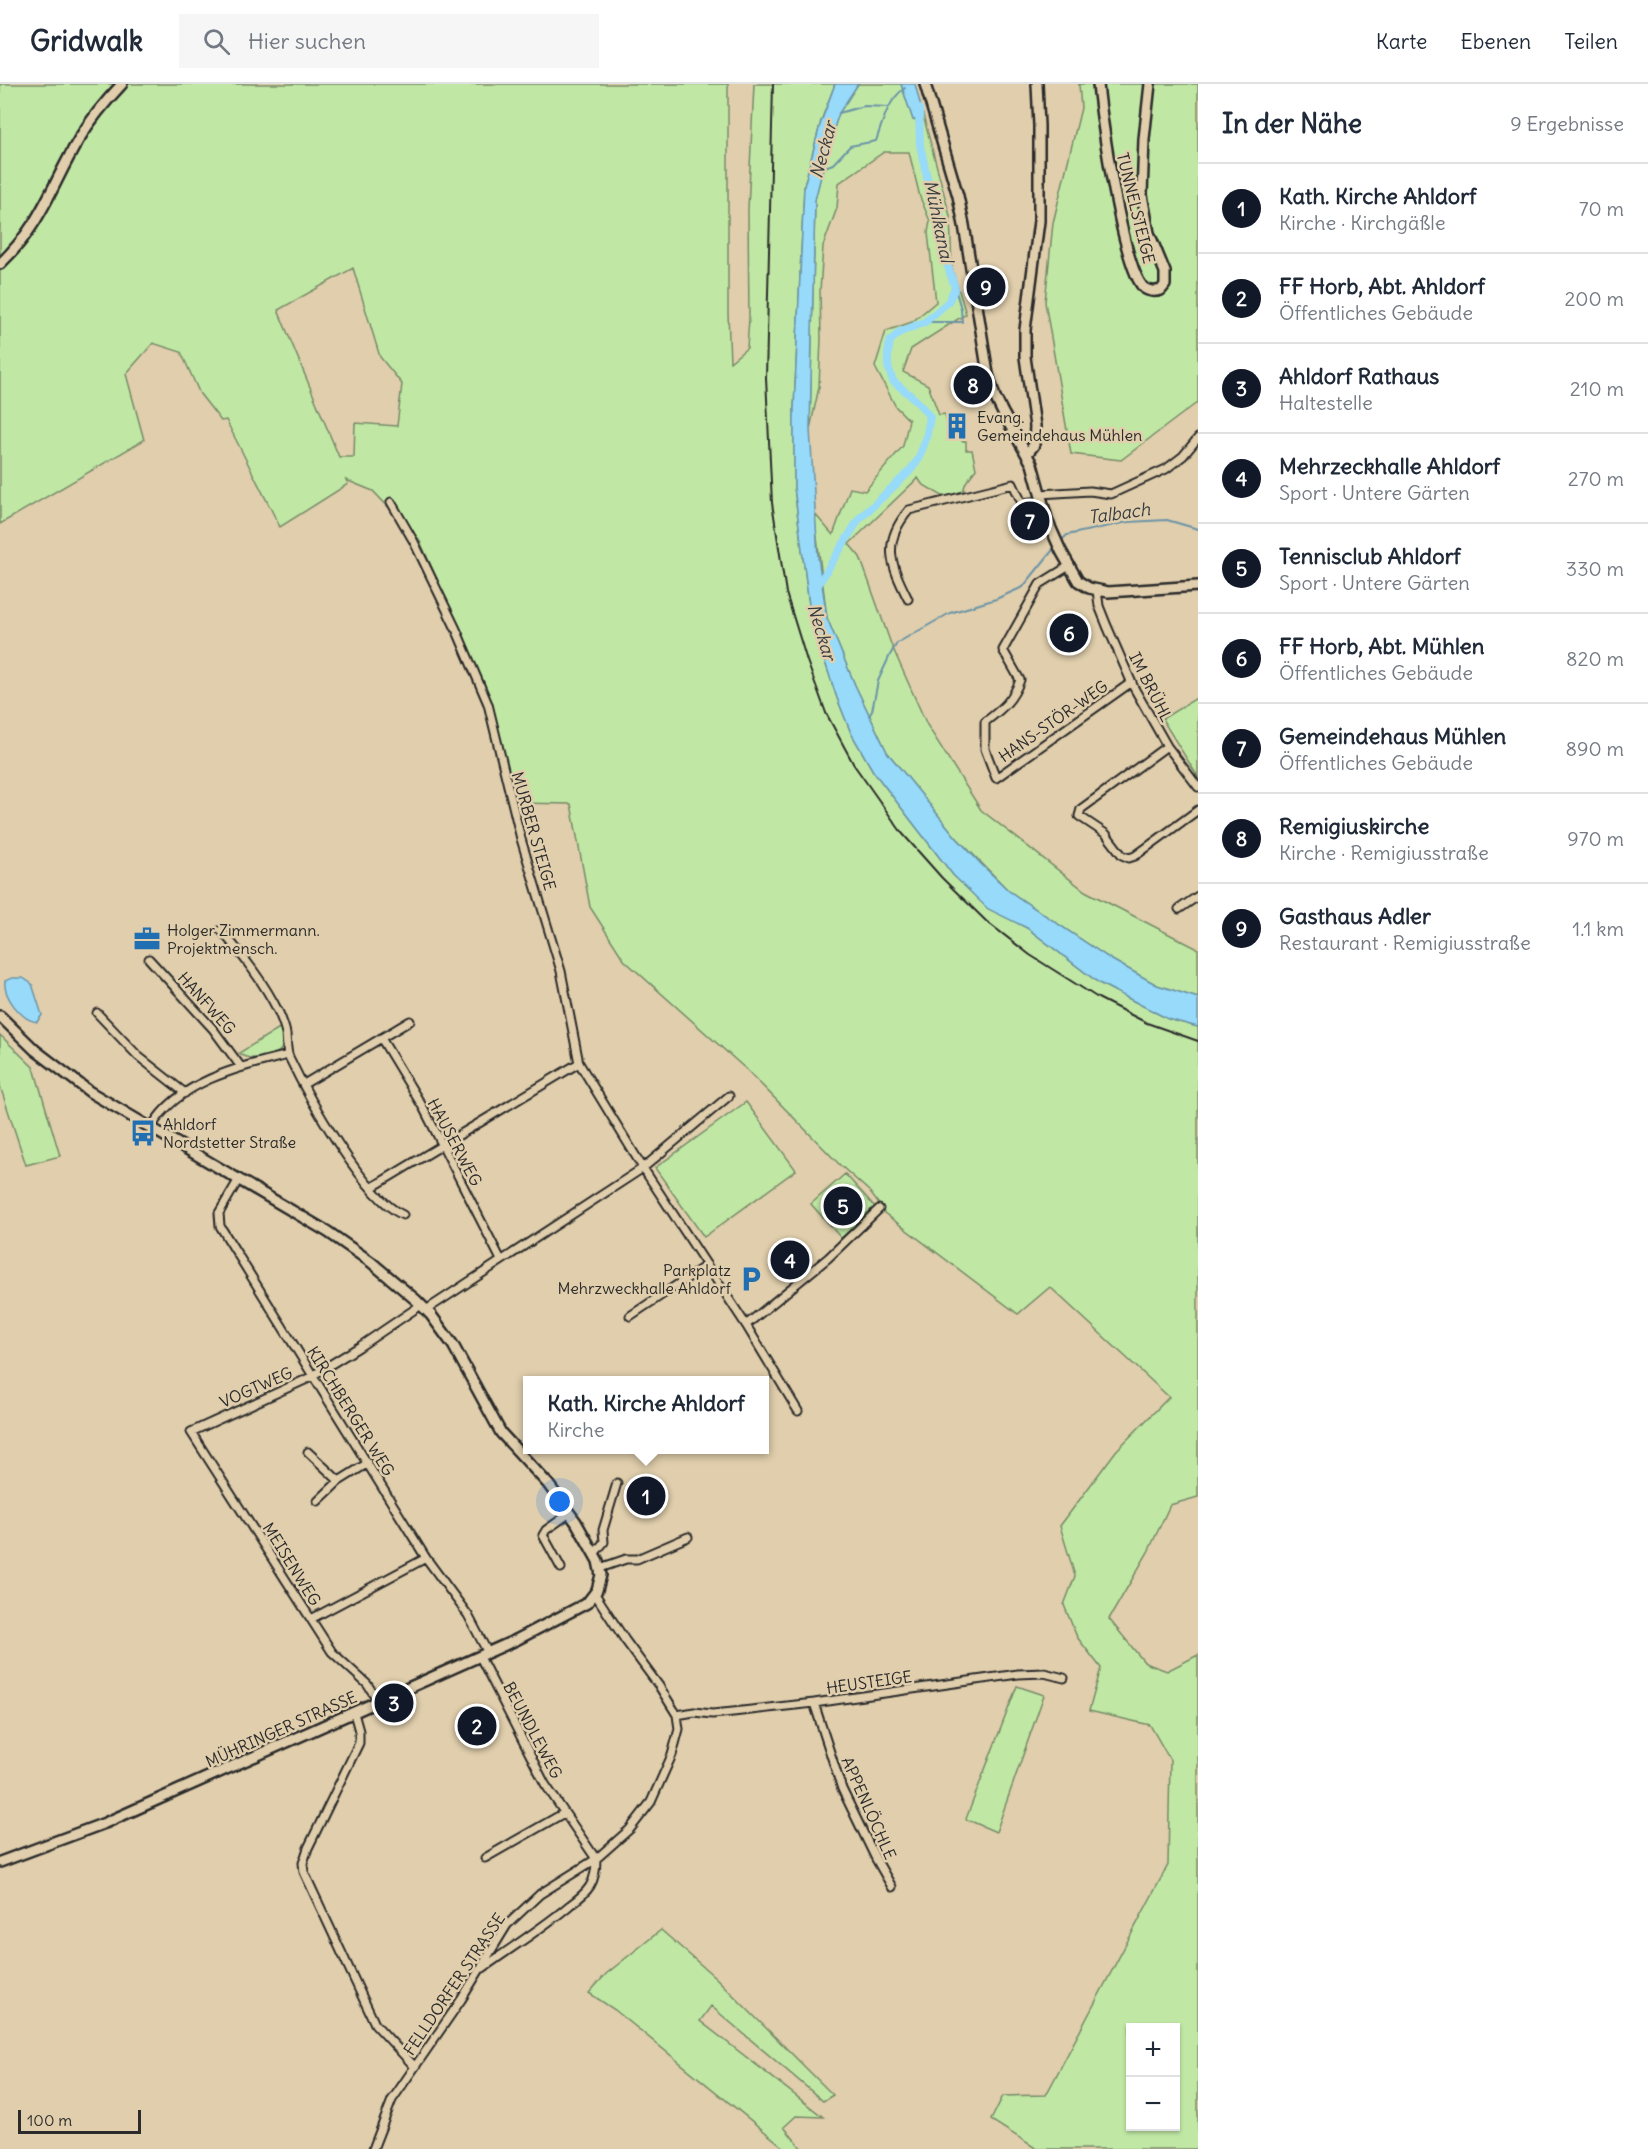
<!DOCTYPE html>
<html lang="de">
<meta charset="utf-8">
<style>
:root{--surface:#fff;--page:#f6f6f7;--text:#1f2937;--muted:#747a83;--line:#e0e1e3;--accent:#111827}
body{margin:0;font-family:Delius,sans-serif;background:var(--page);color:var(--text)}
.controls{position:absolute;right:18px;bottom:18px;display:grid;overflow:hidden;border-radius:0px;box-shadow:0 2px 4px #0004}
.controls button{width:54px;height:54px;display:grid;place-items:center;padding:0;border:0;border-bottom:2px solid var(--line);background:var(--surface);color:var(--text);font:30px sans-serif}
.scale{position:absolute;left:18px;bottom:15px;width:123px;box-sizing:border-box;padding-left:6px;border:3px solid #2b2b2b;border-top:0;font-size:16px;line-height:21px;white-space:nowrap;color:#2b2b2b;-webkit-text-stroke:4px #e0ceac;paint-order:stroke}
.you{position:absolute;left:560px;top:1418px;width:21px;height:21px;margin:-15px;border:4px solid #fff;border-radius:50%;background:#1a73e8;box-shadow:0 0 0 9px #1a73e833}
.badge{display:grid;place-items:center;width:39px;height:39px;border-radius:50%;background:var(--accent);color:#fff;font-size:20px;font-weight:700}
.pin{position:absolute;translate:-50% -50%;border:3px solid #fff;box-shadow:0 2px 6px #0006}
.popup{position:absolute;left:523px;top:1292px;width:246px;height:78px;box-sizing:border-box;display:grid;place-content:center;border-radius:0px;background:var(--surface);filter:drop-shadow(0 2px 4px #0005);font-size:20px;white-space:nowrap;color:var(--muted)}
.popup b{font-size:22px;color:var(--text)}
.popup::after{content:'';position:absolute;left:50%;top:100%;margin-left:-12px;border:12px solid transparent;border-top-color:var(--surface)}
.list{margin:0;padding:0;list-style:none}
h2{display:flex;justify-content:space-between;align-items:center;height:78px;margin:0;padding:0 24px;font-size:26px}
h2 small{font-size:20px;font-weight:400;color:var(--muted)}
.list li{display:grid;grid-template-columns:39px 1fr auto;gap:18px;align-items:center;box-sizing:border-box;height:90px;padding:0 24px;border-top:2px solid var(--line)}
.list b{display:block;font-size:22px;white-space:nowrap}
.list p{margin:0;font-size:20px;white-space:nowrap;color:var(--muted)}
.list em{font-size:20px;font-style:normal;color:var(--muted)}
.icon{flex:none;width:33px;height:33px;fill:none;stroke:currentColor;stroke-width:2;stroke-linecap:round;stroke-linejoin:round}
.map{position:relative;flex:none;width:1198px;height:2065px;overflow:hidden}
header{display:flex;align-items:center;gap:36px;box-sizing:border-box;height:84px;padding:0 30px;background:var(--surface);border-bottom:2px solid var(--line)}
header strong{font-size:28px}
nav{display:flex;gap:33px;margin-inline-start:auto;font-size:21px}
.search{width:420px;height:54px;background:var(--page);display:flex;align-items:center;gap:15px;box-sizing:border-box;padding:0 21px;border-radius:0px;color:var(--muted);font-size:22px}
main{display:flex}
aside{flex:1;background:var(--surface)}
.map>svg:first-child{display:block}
.green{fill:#c0e8a4;stroke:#768a68;stroke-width:1.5;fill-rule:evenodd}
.water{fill:#97daf9;stroke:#6c94a7;stroke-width:1.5}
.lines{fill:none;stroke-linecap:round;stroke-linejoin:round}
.stream{stroke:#6c94a7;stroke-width:2}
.canal{stroke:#97daf9;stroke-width:8}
.street-casing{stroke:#2b2b2b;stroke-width:11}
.secondary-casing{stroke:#2b2b2b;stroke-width:14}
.street{stroke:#e0ceac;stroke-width:7}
.secondary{stroke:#e0ceac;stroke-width:9}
.rail{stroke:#2b2b2b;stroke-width:2}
.labels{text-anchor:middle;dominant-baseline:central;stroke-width:5;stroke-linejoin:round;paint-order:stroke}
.street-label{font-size:16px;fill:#2b2b2b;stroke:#e0ceac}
.poi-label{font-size:16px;fill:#2b2b2b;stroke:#e0ceac;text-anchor:start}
.water-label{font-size:18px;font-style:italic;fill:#363c40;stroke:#e0ceac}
</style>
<header>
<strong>Gridwalk</strong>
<div class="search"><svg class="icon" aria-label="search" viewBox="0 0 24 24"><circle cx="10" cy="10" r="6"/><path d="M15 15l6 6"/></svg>Hier suchen</div>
<nav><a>Karte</a><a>Ebenen</a><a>Teilen</a></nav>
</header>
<main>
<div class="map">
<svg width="1198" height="2065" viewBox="0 0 1198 2065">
<rect width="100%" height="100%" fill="#e0ceac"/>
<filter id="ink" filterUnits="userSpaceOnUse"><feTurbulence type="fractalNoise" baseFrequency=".0167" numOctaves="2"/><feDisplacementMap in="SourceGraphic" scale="12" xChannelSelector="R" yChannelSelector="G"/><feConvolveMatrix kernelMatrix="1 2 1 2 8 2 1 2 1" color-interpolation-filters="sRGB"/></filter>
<g filter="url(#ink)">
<path class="green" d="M0 0H728V230L730 278 747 264 749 234 748 126 754 0H835L821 37 804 102 794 325V403L811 536 837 614 851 649 873 687 953 791 988 824 1027 844 1099 899 1168 935 1198 943V1413L1170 1421 1148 1468 1109 1535 1145 1579 1167 1587 1198 1571V2065H1037L991 2036 1003 2012 1046 2011 1168 1781 1170 1676 1150 1641 1089 1627 1101 1584 1077 1553 1064 1521 1075 1492 1060 1442 1116 1367 1169 1313 1050 1203 1018 1230 879 1125 878 1119 869 1107 840 1081 748 987 624 876 590 823 571 720 518 719 483 598 419 455 373 407 346 396 348 400 280 443 226 336 221 337 200 310 181 268 153 259 126 290 144 356 0 440ZM353 184 380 273 402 300 397 342 355 339 354 373H339L278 226ZM1130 1944H1176V2042H1130Z
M858 0H901L913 36 919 35 923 31 950 132 952 184 966 230 911 265 903 288 928 301 939 331 945 330 950 354 960 352 962 357H966V366H972L976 385 966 398 963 407 944 413 922 400 918 394 849 460 860 473 891 560 927 641 981 726 1085 807 1198 865V914L1157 901 1112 876 1009 807 955 752 887 668 855 601 827 534 814 429 833 451 850 404 865 407 903 362 909 336 896 323 875 283 886 247 912 238 936 218 928 149 930 137 920 113 909 68H884L839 99 837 124 823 162 820 207 821 255 819 303 810 345 815 115 830 56 839 29Z
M1079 0H1198V318L1121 376 1071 370 1045 218 1053 139 1081 24Z
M1198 613V693L1162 635Z
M281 943C283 949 285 956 283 962 277 975 249 978 239 969Z
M0 951 34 984 60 1072 26 1081 0 1002Z
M746 1018 796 1086 704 1153 655 1084Z
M845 1090 875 1123 841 1154 811 1120Z
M1017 1602 1044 1611 996 1748 966 1735Z
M661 1846 716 1894 833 2011 823 2017 711 1922 700 1937 823 2033 796 2032 784 2043 802 2065H786L615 1926 589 1909 606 1890Z"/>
<path class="water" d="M835 0H858L839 29 830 56 815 116 810 345 818 473 827 534 855 601 887 668 955 752 981 780 1009 807 1112 876 1157 901 1198 914V943L1168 935 1099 899 1027 844 988 825 953 791 873 687 851 649 837 614 811 536 794 403V325L804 102 820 41Z
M901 0H915L923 31 919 35 913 36Z
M12 894H23L32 900 42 931 37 938C21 936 3 912 5 897Z"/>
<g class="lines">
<path class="stream" d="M839 29 864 22 889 23
M822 84 833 80 850 62 876 57C883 37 888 16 905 4
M925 238H962L961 225 955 204
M1060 458 1067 451 1128 438 1167 436 1198 445
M869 632 872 627 878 597 890 571 897 559 950 529 996 515 1023 503 1056 462"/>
<path class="canal" d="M816 504 859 435 908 389 918 376 926 355 930 333 916 316 893 297 888 282V270L890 257 900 248 925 238 948 218 955 204 943 167 942 135 928 98 920 61 919 25"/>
<g class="street-casing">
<path id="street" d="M1040 410 1090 407 1111 410 1166 385 1183 372 1198 354
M391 418 414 458 456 545 488 620 521 755 561 887 579 979 643 1084 746 1241 798 1327
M1069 482 1040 500 1003 566 1020 596C1013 616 1002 625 985 638V665L996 694 1132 598
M1097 506 1099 522 1107 542 1134 604 1167 662 1198 703
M908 515C891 481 881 459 909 426L1013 400 1022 419 1042 417
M1167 662 1081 725 1079 732 1106 750 1122 771 1129 774 1135 772 1198 726
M1179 825 1198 812
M221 846C243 872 264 898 279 929 282 936 285 943 286 950 287 958 286 966 289 973 307 1011 365 1115 403 1131
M149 875 213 945 241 983
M97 929 138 972 185 1009
M381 954 424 1025 501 1176
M304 1000 410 937
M151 1044C178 997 239 983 288 971
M239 1095 219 1129 220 1142 426 1474 468 1531 488 1569
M371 1104 579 979
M426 1226 643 1084 729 1012
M630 1232 707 1181
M746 1241 828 1174 879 1125
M308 1368 339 1397
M318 1417 339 1397 368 1379
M594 1470 604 1458 603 1446 617 1399
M561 1484 543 1451 546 1446 570 1429
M600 1484 626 1475H637L688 1453
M311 1535 426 1474
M480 1573 545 1700 596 1775C596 1785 595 1794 590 1802 585 1810 577 1816 570 1821 543 1844 512 1863 483 1884
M379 1618 367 1600 332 1568 191 1348 307 1295 359 1263 421 1221
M814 1619 842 1705 876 1775 892 1803
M354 1629 359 1647V1659L308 1764 303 1779 304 1788 375 1940 415 1983
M677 1631 694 1628 712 1630 733 1628 814 1619 1018 1590 1044 1589 1064 1594
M485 1774 564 1729
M373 2065 392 2016 461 1916 507 1841 540 1810 596 1775 630 1745 651 1718 672 1671 679 1645 677 1631 659 1602 625 1556 595 1510"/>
</g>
<g class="secondary-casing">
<path id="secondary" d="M925 0 958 112 964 141 988 290 995 313 1003 329 1032 380 1048 438 1061 467 1078 497 1089 504 1108 508 1198 502
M1098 0C1101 33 1123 185 1144 204 1150 208 1155 208 1161 206L1165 201V188L1149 149 1142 111 1144 55 1150 0
M0 180C42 140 51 102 79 55 91 35 106 17 122 0
M1027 370 1034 361 1035 342 1025 273V246L1039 137V42L1037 0
M0 932 35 966 90 1008 328 1148 371 1178 416 1216 431 1231 453 1261 501 1349 548 1400 576 1438 598 1477 601 1491 597 1506 587 1519 516 1556 105 1739 0 1778"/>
</g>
<use href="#street" class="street"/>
<use href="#secondary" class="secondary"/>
<path class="rail" d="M773 0 766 294 772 419 786 509 807 577 826 629 854 681 902 749 942 794 986 837 1030 871 1098 914 1147 939 1198 957"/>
</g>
</g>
<defs>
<g id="building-bare" transform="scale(2.07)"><path d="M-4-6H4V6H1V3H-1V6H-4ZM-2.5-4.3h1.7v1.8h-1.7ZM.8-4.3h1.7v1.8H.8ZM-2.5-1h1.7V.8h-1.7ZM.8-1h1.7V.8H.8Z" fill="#1f6fb2" stroke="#e0ceac" stroke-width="2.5" paint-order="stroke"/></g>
<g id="office-bare" transform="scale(2.07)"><path d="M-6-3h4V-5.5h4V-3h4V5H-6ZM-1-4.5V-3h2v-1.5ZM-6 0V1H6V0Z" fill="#1f6fb2" stroke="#e0ceac" stroke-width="2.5" paint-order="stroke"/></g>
<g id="bus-bare" transform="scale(2.07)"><path d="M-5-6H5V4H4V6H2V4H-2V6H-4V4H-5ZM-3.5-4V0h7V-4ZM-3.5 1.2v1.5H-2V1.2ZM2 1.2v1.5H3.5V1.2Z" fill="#1f6fb2" stroke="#e0ceac" stroke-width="2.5" paint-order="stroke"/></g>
<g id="parking-bare" transform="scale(2.07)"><path d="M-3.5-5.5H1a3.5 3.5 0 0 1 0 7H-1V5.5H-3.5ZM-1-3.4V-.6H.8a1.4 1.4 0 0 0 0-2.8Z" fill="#1f6fb2" stroke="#e0ceac" stroke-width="2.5" paint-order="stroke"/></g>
</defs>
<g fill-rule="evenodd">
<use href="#building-bare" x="957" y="342"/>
<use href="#office-bare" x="147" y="855"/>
<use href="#bus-bare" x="143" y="1049"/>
<use href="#parking-bare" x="751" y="1195"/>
</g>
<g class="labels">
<g class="street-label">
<text transform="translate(1136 124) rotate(76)">TUNNELSTEIGE</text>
<text transform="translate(1151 603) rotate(63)">IM BRÜHL</text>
<text transform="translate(1053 637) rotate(-35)">HANS-STÖR-WEG</text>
<text transform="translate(534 747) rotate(74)">MURBER STEIGE</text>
<text transform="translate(207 919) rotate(48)">HANFWEG</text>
<text transform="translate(455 1058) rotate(62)">HAUSERWEG</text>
<text transform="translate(256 1303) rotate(-24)">VOGTWEG</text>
<text transform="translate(351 1327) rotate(58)">KIRCHBERGER WEG</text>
<text transform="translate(292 1480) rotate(58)">MEISENWEG</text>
<text transform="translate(869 1598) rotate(-8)">HEUSTEIGE</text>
<text transform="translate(281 1645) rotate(-24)">MÜHRINGER STRASSE</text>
<text transform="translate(533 1646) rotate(62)">BEUNDLEWEG</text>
<text transform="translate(869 1724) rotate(66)">APPENLÖCHLE</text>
<text transform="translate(454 1900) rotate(-56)">FELLDORFER STRASSE</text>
</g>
<g class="poi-label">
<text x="977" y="333">Evang.<tspan x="977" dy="18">Gemeindehaus Mühlen</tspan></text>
<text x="167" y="846">Holger Zimmermann.<tspan x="167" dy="18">Projektmensch.</tspan></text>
<text x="163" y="1040">Ahldorf<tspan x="163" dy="18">Nordstetter Straße</tspan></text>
<text x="731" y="1186" text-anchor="end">Parkplatz<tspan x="731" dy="18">Mehrzweckhalle Ahldorf</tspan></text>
</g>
<g class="water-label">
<text transform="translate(823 66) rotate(-75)">Neckar</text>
<text transform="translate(939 137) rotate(78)">Mühlkanal</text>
<text transform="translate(1119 429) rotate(-8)">Talbach</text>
<text transform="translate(822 548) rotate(73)">Neckar</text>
</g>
</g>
</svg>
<div class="controls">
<button>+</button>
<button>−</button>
</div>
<div class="scale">100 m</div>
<div class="you"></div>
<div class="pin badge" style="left:646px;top:1412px">1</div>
<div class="popup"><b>Kath. Kirche Ahldorf</b>Kirche</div>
<div class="pin badge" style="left:477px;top:1642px">2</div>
<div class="pin badge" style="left:394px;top:1619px">3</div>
<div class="pin badge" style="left:790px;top:1176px">4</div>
<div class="pin badge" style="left:843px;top:1122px">5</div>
<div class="pin badge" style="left:1069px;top:549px">6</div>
<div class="pin badge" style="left:1030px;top:437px">7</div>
<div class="pin badge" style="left:973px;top:301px">8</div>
<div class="pin badge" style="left:986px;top:203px">9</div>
</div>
<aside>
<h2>In der Nähe<small>9 Ergebnisse</small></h2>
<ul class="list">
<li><span class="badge">1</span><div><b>Kath. Kirche Ahldorf</b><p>Kirche · Kirchgäßle</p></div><em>70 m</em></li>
<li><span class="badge">2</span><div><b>FF Horb, Abt. Ahldorf</b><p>Öffentliches Gebäude</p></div><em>200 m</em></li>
<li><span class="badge">3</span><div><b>Ahldorf Rathaus</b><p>Haltestelle</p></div><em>210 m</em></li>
<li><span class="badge">4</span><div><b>Mehrzeckhalle Ahldorf</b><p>Sport · Untere Gärten</p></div><em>270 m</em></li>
<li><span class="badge">5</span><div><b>Tennisclub Ahldorf</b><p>Sport · Untere Gärten</p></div><em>330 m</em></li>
<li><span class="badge">6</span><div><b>FF Horb, Abt. Mühlen</b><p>Öffentliches Gebäude</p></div><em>820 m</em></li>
<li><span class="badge">7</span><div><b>Gemeindehaus Mühlen</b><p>Öffentliches Gebäude</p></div><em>890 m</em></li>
<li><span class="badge">8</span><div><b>Remigiuskirche</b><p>Kirche · Remigiusstraße</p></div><em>970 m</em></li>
<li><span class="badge">9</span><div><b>Gasthaus Adler</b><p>Restaurant · Remigiusstraße</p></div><em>1.1 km</em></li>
</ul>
</aside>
</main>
